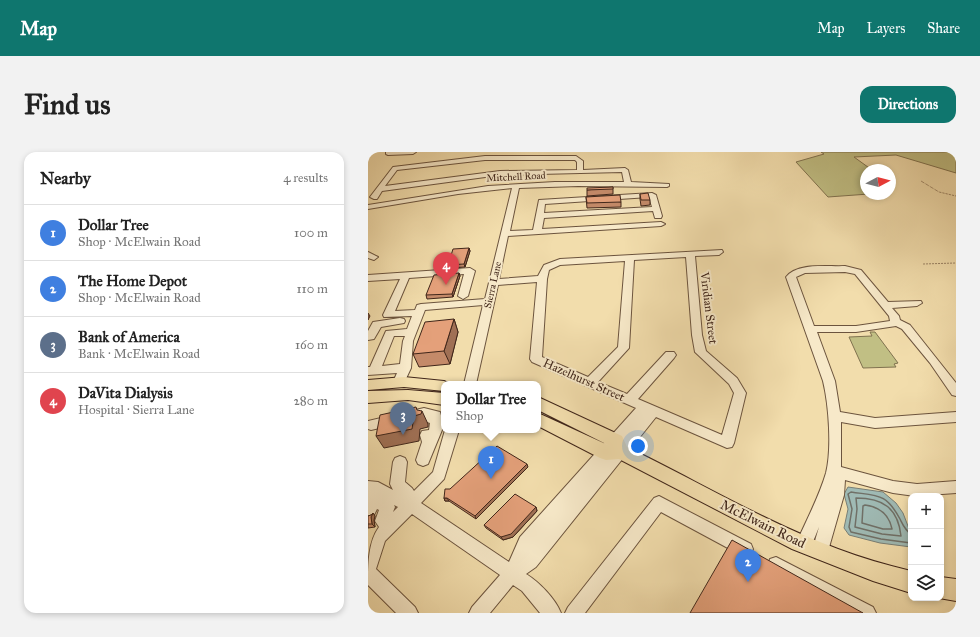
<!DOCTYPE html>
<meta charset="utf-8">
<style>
:root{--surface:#fff;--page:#f2f2f2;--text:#222;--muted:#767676;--line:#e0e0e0;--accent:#0f766e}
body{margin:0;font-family:"IM FELL Great Primer",serif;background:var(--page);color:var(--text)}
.controls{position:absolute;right:12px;bottom:12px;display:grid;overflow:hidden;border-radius:8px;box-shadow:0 2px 6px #0003}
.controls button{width:36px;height:36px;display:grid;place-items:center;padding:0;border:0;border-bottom:1px solid var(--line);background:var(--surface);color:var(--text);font:20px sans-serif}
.compass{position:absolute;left:492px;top:12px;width:36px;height:36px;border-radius:50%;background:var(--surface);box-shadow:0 2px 6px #0003;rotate:83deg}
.you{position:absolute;left:270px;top:294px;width:14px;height:14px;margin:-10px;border:3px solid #fff;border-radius:50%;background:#1a73e8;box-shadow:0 0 0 6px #1a73e833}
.badge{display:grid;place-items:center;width:26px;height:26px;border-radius:50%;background:var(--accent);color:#fff;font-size:13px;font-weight:700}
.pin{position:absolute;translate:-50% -33px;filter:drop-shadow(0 1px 2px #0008)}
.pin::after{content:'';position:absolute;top:21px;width:14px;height:12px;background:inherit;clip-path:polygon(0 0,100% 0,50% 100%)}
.popup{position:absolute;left:73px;top:229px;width:100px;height:52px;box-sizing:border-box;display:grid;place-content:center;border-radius:8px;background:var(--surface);filter:drop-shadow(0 1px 3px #0005);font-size:13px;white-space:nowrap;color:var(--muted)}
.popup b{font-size:15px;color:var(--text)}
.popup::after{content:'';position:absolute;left:50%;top:100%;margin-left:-8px;border:8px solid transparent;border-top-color:var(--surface)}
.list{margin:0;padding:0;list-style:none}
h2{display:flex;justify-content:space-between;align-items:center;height:52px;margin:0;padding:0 16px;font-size:17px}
h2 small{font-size:13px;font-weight:400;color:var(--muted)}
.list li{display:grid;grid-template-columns:26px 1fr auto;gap:12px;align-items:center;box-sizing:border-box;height:56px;padding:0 16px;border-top:1px solid var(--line)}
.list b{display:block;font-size:15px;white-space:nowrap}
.list p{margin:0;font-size:13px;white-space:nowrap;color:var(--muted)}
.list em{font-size:13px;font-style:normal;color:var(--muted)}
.icon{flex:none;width:22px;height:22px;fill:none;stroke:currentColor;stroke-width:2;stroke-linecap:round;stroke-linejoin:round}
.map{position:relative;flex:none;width:588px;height:461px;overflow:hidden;border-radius:12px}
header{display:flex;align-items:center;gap:24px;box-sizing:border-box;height:56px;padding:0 20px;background:var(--accent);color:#fff}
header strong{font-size:19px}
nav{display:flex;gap:22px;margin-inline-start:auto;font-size:14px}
.intro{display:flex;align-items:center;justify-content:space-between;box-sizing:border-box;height:96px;padding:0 24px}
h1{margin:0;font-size:28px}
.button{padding:10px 18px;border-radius:12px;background:var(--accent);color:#fff;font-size:14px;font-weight:700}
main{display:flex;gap:24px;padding:0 24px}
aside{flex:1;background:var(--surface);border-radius:12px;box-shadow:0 2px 6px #0003}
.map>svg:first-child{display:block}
.green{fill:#c1bf84;stroke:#80724f}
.water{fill:#9fbab4;stroke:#797f76}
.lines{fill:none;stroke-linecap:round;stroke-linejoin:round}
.shore{stroke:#707067;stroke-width:1.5}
.minor-tunnel{stroke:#ceb88f;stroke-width:12;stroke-dasharray:12 6;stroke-linecap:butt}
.minor-casing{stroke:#6c543e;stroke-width:2}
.major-casing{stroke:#40261a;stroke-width:2}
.path{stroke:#40261a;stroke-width:1;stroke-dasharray:0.5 1;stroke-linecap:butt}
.minor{fill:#f7e9c9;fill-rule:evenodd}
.major{fill:#f2ddac;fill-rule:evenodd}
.wall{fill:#c48a69;stroke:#40261a}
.shaded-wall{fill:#a07055;stroke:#40261a}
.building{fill:#e4a07a;stroke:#40261a}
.labels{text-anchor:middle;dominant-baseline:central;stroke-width:4;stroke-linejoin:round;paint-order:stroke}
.far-street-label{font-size:10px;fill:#40261a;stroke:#f7e9c9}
.street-label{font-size:12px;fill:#40261a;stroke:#f7e9c9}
.near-street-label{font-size:14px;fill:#40261a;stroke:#f7e9c9}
</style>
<header>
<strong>Map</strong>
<nav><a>Map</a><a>Layers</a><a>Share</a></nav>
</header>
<div class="intro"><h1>Find us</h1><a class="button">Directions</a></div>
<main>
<aside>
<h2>Nearby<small>4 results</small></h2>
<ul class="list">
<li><span class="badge" style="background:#3f7fe0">1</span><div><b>Dollar Tree</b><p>Shop · McElwain Road</p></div><em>100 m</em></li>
<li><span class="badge" style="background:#3f7fe0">2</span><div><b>The Home Depot</b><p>Shop · McElwain Road</p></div><em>110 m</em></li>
<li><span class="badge" style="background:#5c6f8a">3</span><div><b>Bank of America</b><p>Bank · McElwain Road</p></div><em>160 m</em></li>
<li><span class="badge" style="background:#e0444e">4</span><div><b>DaVita Dialysis</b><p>Hospital · Sierra Lane</p></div><em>280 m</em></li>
</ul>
</aside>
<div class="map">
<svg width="588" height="461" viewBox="0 0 588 461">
<rect width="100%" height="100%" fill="#f2ddac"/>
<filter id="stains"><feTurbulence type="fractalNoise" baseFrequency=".005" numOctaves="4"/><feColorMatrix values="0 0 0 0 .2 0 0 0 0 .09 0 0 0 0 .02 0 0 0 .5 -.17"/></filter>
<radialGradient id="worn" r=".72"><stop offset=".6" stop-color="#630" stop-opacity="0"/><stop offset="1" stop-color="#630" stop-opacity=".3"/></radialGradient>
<path class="green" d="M453 0H588V21L528 3 486 5 504 18H498V42H501L460 45 428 10 456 2Z
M502 180H507L530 211 526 212 528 215 495 216 481 185 504 184Z"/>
<path class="water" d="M480 335 515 340 528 351 535 361 543 382V395L512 391 481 383 476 376 480 357 476 342Z"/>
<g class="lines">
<path class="shore" d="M488 346C515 346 530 356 533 384L514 382 487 375 489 357Z
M497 353C511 355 521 362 524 377H515L494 371 495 354Z
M543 382C537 378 535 373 532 367 518 341 510 344 483 340L480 342 484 357 481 375 483 380 513 387 543 391"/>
<path class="minor-tunnel" d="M60 275 61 266"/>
<g class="minor-casing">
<path id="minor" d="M18 0H48L45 2 20 3 18 2Z
M117 4H208L215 9V18L257 16 260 18 263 30 301 32V34L299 35 210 34 151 36 142 79 165 78 171 48 284 41 288 43 294 64 293 66H287L285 59 176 66 174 77 293 70 297 72 293 74 140 84 131 127 170 124 176 113 192 107 354 98 355 100 351 103 327 104 334 183 338 199 369 226 378 241 366 291 364 295 359 296 288 265 168 415 158 422C171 430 187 446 193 461H172L154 439 145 433 122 461H101L104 455 132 423 44 362 17 389 8 417 47 455 50 461H28L0 433C0 413 0 390 11 375L7 369 11 358 9 357 5 365 0 367V329L10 330 25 338 22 332 25 310 27 306 32 304 37 306 39 310 37 330 44 336 46 339 65 320 77 278H91L76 327 53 351 141 410 152 385 268 256 164 210 162 207 169 130 130 133 108 232H96L115 153 57 158 45 189 43 216 35 233 31 234 27 233 25 230 29 221 0 223V215H2L18 179 39 177 44 164 16 165 15 163 32 127 0 129V123L102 116 107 119 100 144 95 147 90 144 96 122 41 126 27 159 47 158 49 153 53 152 117 147 144 36 90 42 0 57V53L120 34 187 30H256L254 20 132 23 14 39 9 47H6L2 45 25 15ZM117 8H207L209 10V18L132 19 17 34 29 18ZM281 45 284 55 176 61 177 52ZM318 105 324 183 327 200 361 232 366 241 354 283 270 247 306 206 308 203 306 200H298L259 242 230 230 261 196 266 108ZM257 109 250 195 220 225 174 205 179 127 181 118 192 113ZM26 184H37L35 189 32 212 14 214ZM26 353 30 355 25 360 27 355Z
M0 100 10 105 6 108 0 106Z
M477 114 493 118 520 150 553 149 554 151 549 154 524 156 531 164 532 168 542 173 588 231V244L584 243 562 211 534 177 528 174 488 180H449L467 229 472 260 507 266 588 260V270L507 276 473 270V315L525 329 549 332 588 329V341L547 344 525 341 477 328 476 343 460 399 458 404 452 407 446 404 444 399 451 375 442 397 436 399 430 397 428 392C438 369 451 345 458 321 464 297 461 254 455 229L418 125C430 110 460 115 477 114ZM477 120 487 122 521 164 522 169 488 174H446L428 125 437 121Z
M32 166 36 167 37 169 36 171 13 175 6 187 0 188V179L5 170Z
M56 256 72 260 74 267V278L60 312 55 314 50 312 48 308 54 290 52 283 54 279 61 278 62 271 56 269 55 266 3 278 0 277V269Z
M291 344 383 392 385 397 383 402 377 405 371 402 293 360 217 461H197L200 455 286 346Z
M408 405 505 455 508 461H481L402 419 400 413 402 407Z"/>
</g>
<g class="major-casing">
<path id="major" d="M36 225 76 229 82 232H76V239L36 235 0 238V228Z
M40 238 76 241V253L40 248 0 251V239Z
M170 245 254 284 259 295C329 329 397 370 470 397 494 406 518 413 543 419V441L505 429 424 397 251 307 238 308 232 306 170 274V261L242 294 170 258Z
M573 425 588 427V449L571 446H573Z"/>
</g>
<path class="path" d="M553 29 571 40 588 44
M555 112 588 111"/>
<use href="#minor" class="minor"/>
<use href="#major" class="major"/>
</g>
<path class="wall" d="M245 35V42L219 44V38Z
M272 42 282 48V53L273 54 272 47Z
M218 45 253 50V55L219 56Z
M101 96 102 99 97 115 81 116 80 113Z
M91 121 92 124 85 145 59 147 58 143Z
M86 167 90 180 82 212 51 215 45 202Z
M160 315 108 367 81 349H77L76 346 82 337Z
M168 355 169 359 145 385 135 388 118 376 116 373Z
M5 361 7 364 6 368 7 375 0 376V364L3 363Z"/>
<path class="shaded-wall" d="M101 96 102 99 97 115 96 112Z
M91 121 92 124 85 145 84 142Z
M0 161 2 164 0 168Z
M86 167 90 180 82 212 76 199Z
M54 259 60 272V275L52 277 51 289 16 296 8 284Z
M159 312 160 315 108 367 107 364Z
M76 346H79L81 349H77Z
M168 355 169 359 145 385 135 388 133 385Z
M5 361 7 364 6 368 7 375 4 372 3 365Z"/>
<path class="building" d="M245 35V37L219 38V36Z
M280 41 282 48H273L272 42Z
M252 43 253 50 219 51 218 45Z
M101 96 96 112 80 113 85 97Z
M91 121 84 142 58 143 66 123Z
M86 167 76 199 45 202 57 170Z
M48 255 49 258 54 259 53 262 46 264 44 277 8 284 12 263Z
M129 294 159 312 107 364 79 346H76L77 337H82Z
M147 342 168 355 143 382 133 385 116 373Z
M5 361 3 365 4 372H0V364L3 363Z
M364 388 495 461H322Z"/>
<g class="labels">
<g class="far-street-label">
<text transform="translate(148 25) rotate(-3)">Mitchell Road</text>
<text transform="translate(125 133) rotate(-77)">Sierra Lane</text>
</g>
<g class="street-label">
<text transform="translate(341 156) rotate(83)">Viridian Street</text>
<text transform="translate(216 228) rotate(24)">Hazelhurst Street</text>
</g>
<g class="near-street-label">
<text transform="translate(395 372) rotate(26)">McElwain Road</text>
</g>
</g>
<rect width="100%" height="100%" filter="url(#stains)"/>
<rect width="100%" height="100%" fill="url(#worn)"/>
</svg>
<div class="controls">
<button>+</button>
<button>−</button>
<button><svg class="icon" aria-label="layers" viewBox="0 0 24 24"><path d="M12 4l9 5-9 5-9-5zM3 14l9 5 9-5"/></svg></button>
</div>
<svg class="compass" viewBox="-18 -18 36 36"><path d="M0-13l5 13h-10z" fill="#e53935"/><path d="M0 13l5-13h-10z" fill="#767676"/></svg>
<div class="you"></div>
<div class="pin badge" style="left:123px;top:327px;background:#3f7fe0">1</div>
<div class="popup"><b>Dollar Tree</b>Shop</div>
<div class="pin badge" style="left:380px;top:430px;background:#3f7fe0">2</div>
<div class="pin badge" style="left:35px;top:283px;background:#5c6f8a">3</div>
<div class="pin badge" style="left:78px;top:133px;background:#e0444e">4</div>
</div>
</main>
